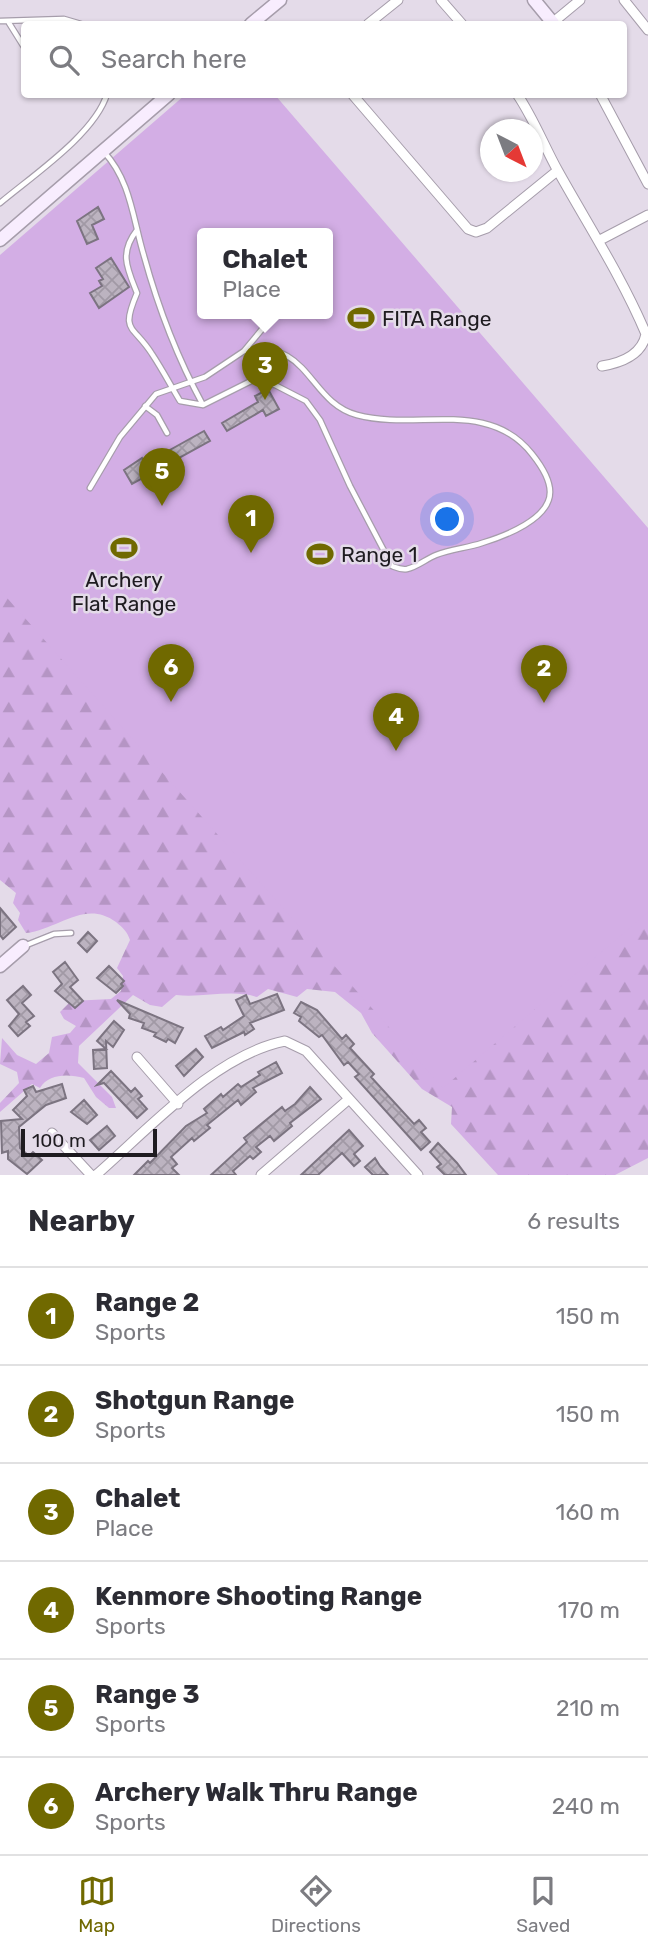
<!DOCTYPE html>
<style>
:root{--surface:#fff;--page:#f7f7f7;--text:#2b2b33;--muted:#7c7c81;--line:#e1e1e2;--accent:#706900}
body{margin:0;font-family:Rubik,sans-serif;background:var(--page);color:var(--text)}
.compass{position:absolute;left:480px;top:119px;width:63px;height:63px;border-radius:50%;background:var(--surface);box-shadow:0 2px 5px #0004;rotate:138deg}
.scale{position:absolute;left:21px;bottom:18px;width:136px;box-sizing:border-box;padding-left:7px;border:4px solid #1e1b20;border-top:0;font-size:19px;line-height:24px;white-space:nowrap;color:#1e1b20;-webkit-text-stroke:5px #e4dbe9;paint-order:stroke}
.you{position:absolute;left:448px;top:520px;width:24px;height:24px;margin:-18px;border:5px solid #fff;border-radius:50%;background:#1a73e8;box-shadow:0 0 0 10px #1a73e833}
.badge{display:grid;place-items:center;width:46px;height:46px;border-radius:50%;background:var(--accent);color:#fff;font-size:23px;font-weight:700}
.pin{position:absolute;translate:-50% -58px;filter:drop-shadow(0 2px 4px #0008)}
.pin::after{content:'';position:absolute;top:37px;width:24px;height:21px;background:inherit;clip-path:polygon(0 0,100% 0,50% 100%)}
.popup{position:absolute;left:197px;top:228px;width:136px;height:91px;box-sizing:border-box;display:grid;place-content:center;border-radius:7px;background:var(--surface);filter:drop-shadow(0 2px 5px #0005);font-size:23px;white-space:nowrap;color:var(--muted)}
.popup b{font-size:26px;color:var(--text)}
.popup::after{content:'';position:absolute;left:50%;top:100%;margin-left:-14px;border:14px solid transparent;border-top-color:var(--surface)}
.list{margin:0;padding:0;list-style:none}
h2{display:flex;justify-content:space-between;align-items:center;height:91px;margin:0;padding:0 28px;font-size:30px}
h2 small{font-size:23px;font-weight:400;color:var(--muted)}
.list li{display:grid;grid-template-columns:46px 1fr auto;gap:21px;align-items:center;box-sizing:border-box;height:98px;padding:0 28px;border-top:2px solid var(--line)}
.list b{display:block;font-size:26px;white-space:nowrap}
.list p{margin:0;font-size:23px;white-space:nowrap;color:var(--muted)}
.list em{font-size:23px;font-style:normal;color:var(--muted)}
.icon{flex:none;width:38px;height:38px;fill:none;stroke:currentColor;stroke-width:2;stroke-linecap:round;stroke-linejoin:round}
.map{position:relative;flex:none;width:648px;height:1175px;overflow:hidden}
.search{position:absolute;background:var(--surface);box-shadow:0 2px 5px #0004;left:21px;right:21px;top:21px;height:77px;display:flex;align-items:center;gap:18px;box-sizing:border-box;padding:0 24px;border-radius:7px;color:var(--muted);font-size:26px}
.sheet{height:679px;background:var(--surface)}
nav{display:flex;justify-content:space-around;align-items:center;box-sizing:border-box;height:98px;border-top:2px solid var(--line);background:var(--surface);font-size:19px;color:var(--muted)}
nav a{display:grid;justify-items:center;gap:4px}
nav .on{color:var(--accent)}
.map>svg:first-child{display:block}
.forest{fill:url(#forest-firs)}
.pitch{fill:#d3aee5;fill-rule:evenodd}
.building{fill:url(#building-cross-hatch);stroke:#7c7481;stroke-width:2}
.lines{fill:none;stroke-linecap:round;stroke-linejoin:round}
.lane-casing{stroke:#a69dab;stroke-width:7}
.street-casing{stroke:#a69dab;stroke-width:11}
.secondary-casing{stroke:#a69dab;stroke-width:15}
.lane{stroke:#fff;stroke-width:4.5}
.street{stroke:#fff;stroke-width:9}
.secondary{stroke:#f8edfe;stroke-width:12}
.labels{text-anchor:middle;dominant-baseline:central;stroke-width:5;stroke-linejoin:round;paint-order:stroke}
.poi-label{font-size:21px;fill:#1e1b20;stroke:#e4dbe9;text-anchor:start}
</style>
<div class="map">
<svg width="648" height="1175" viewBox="0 0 648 1175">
<defs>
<pattern id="forest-firs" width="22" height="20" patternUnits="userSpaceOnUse" patternTransform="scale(1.75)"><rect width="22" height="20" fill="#d3aee5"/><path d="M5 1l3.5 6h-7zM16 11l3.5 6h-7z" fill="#b595c4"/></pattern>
<pattern id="building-cross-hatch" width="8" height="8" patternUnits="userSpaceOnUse" patternTransform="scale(1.75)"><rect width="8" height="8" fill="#bcb3c0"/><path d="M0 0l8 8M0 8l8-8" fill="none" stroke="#a199a5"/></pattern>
</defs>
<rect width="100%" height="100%" fill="#e4dbe9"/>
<path class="forest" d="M118 244 648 721V1158L615 1175H498L451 1124 452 1107 422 1089 372 1033 361 1013 335 992 307 989 297 997 268 989 257 997C231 989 204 998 176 995L162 1007 150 1005 133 995 79 1046 78 1063 112 1097 116 1108H109L96 1097 84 1078C69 1074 49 1073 40 1088L32 1084 0 1112V1103L19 1083 17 1072 0 1064 2 1038 17 1055 36 1064 49 1053 52 1037 70 1033 76 1026 64 1019 60 1012 71 1001 111 999 121 991 123 976 117 968 130 940C127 931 123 928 116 922 85 899 59 929 26 933L18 920 20 913 13 903 16 893 0 880V306Z"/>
<path class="pitch" d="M185 95H275L648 528V912L443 1088 0 590V255ZM202 234H328V314H202Z"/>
<path class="building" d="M98 207 104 219 92 225 98 239 87 244 77 221Z
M111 258 129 287 99 308 90 293 102 286 99 281 103 279 96 268Z
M268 389 279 409 266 416 263 410 227 431 222 423 258 402 255 396Z
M204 431 210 441 132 484 124 470 142 458 143 460 148 458 150 461Z
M0 908 16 927 3 939 0 935Z
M88 932 97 941 87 952 78 943Z
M65 962 78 980 70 987 83 1001 75 1008 55 991 62 984 53 972Z
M109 966 124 981 121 984 123 986 116 993 97 978Z
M23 986 31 995 22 1003 34 1016 26 1022 30 1026 18 1036 9 1026 19 1014 7 1000Z
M277 994 284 1010 250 1023 254 1029 245 1035 244 1032 212 1048 205 1036 221 1027 223 1030 244 1016 236 1000 246 995 250 1004Z
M117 1000 183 1028 175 1043 168 1039 166 1042 154 1036 156 1033 142 1028 144 1023 129 1018 130 1014Z
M301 1002 317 1010 342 1039 346 1035 354 1044 350 1048 374 1074 371 1077 414 1124 419 1120 426 1128 421 1132 430 1142 421 1150 355 1077 359 1074 348 1062 344 1065 322 1035 319 1037 299 1021 301 1017 294 1013Z
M114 1021 124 1030 113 1047 106 1041 107 1068 94 1069 93 1050 106 1049 97 1041Z
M196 1049 203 1057 184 1076 176 1066Z
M276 1062 282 1073 253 1088 256 1092 241 1105 238 1100 207 1125 210 1128 194 1141 192 1138 171 1157 177 1164 172 1168 179 1175H134L148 1161 150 1163 186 1126 207 1113 204 1109 221 1094 223 1097 238 1084 241 1087 260 1075 258 1072Z
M111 1071 131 1092 135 1088 142 1096 138 1099 147 1109 137 1118 104 1083 97 1085Z
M62 1084 66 1098 46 1105 19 1127 20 1148 29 1156 33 1152 42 1160 27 1174 8 1159V1151L2 1153 1 1121 22 1119 13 1110 27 1096 24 1090 33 1086 36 1092Z
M310 1087 321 1099 290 1123 292 1126 274 1141 270 1136 256 1147 261 1152 253 1159 250 1156 233 1171 236 1175H211L247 1142 244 1138 282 1107 285 1111 295 1104Z
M84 1100 97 1115 87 1124 71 1112Z
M107 1126 115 1136 99 1150 90 1140Z
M349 1130 363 1146 354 1154 360 1161 354 1166 342 1153 318 1175H301Z
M438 1143 457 1163 466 1175H445L437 1167 441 1164 430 1152Z
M375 1158 380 1166 388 1175H373L365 1167Z"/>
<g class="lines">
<g class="lane-casing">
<path id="lane" d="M0 21 64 19 81 24
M9 23 24 47
M104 152C131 181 133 220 144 256 158 307 178 359 203 405
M0 203C32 176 95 134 107 94
M137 230C119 253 127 268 137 293 120 333 133 324 152 354 162 369 171 386 180 401L203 405 253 380 275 385 306 401 320 420 350 486 392 566C397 568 401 570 407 569 417 567 426 559 436 555 451 549 467 548 482 543 505 536 550 519 550 492 550 478 540 464 532 454 488 398 417 431 357 415 308 402 310 338 244 351
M145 406 157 415 167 433
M90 488 120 437 156 394 205 377 244 351 263 328
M24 946 54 934 71 933"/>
</g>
<g class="street-casing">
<path id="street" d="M441 0 462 24
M624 0 648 30
M368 24 398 0
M551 24 580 0
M352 94 468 229 476 232 487 228 557 171
M517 94C534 119 544 146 558 171 588 225 622 277 646 334 642 355 620 363 602 366
M600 94 648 184
M600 240 648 215
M137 1057 178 1104
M52 1133 91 1175
M96 1175C149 1129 215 1055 285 1041L306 1051 418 1175
M261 1175 349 1099"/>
</g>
<g class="secondary-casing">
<path id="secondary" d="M534 0 553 23
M251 24 280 0
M0 240 169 94
M0 966 23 946"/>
</g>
<use href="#lane" class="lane"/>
<use href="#street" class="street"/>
<use href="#secondary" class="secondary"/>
</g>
<defs>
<g id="stadium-bare" transform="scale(2.1)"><path d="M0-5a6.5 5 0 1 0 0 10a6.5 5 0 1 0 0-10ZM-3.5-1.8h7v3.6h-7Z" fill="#706900" stroke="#e4dbe9" stroke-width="2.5" paint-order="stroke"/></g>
</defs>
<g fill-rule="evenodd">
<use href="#stadium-bare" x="361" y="318"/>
<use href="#stadium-bare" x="124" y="548"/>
<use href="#stadium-bare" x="320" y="554"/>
</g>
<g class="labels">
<g class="poi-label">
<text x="382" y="318">FITA Range</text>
<text x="341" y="554">Range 1</text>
<text x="124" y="579" text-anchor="middle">Archery<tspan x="124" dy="24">Flat Range</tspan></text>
</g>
</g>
</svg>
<svg class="compass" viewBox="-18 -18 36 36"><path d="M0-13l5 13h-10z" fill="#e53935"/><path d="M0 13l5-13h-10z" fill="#7c7c81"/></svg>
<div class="scale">100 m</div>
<div class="you"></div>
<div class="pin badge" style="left:251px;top:553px">1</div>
<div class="pin badge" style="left:544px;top:703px">2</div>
<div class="pin badge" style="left:265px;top:400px">3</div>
<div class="popup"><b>Chalet</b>Place</div>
<div class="pin badge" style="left:396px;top:751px">4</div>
<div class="pin badge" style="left:162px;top:506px">5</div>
<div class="pin badge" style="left:171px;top:702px">6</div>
<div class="search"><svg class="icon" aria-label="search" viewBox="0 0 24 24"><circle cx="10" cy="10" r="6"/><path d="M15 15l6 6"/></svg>Search here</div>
</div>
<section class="sheet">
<h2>Nearby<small>6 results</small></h2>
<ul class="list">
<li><span class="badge">1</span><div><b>Range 2</b><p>Sports</p></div><em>150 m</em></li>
<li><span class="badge">2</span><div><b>Shotgun Range</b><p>Sports</p></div><em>150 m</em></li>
<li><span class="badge">3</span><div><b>Chalet</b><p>Place</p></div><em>160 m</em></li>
<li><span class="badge">4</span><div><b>Kenmore Shooting Range</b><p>Sports</p></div><em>170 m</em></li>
<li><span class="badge">5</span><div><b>Range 3</b><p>Sports</p></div><em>210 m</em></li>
<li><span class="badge">6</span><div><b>Archery Walk Thru Range</b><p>Sports</p></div><em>240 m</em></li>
</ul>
</section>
<nav>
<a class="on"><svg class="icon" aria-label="map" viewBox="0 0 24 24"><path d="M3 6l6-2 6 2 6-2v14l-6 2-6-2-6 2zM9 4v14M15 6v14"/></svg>Map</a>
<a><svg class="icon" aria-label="directions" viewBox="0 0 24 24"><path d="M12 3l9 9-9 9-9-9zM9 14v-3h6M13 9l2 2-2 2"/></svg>Directions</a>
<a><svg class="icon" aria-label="saved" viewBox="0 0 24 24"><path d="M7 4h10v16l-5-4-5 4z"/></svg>Saved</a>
</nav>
